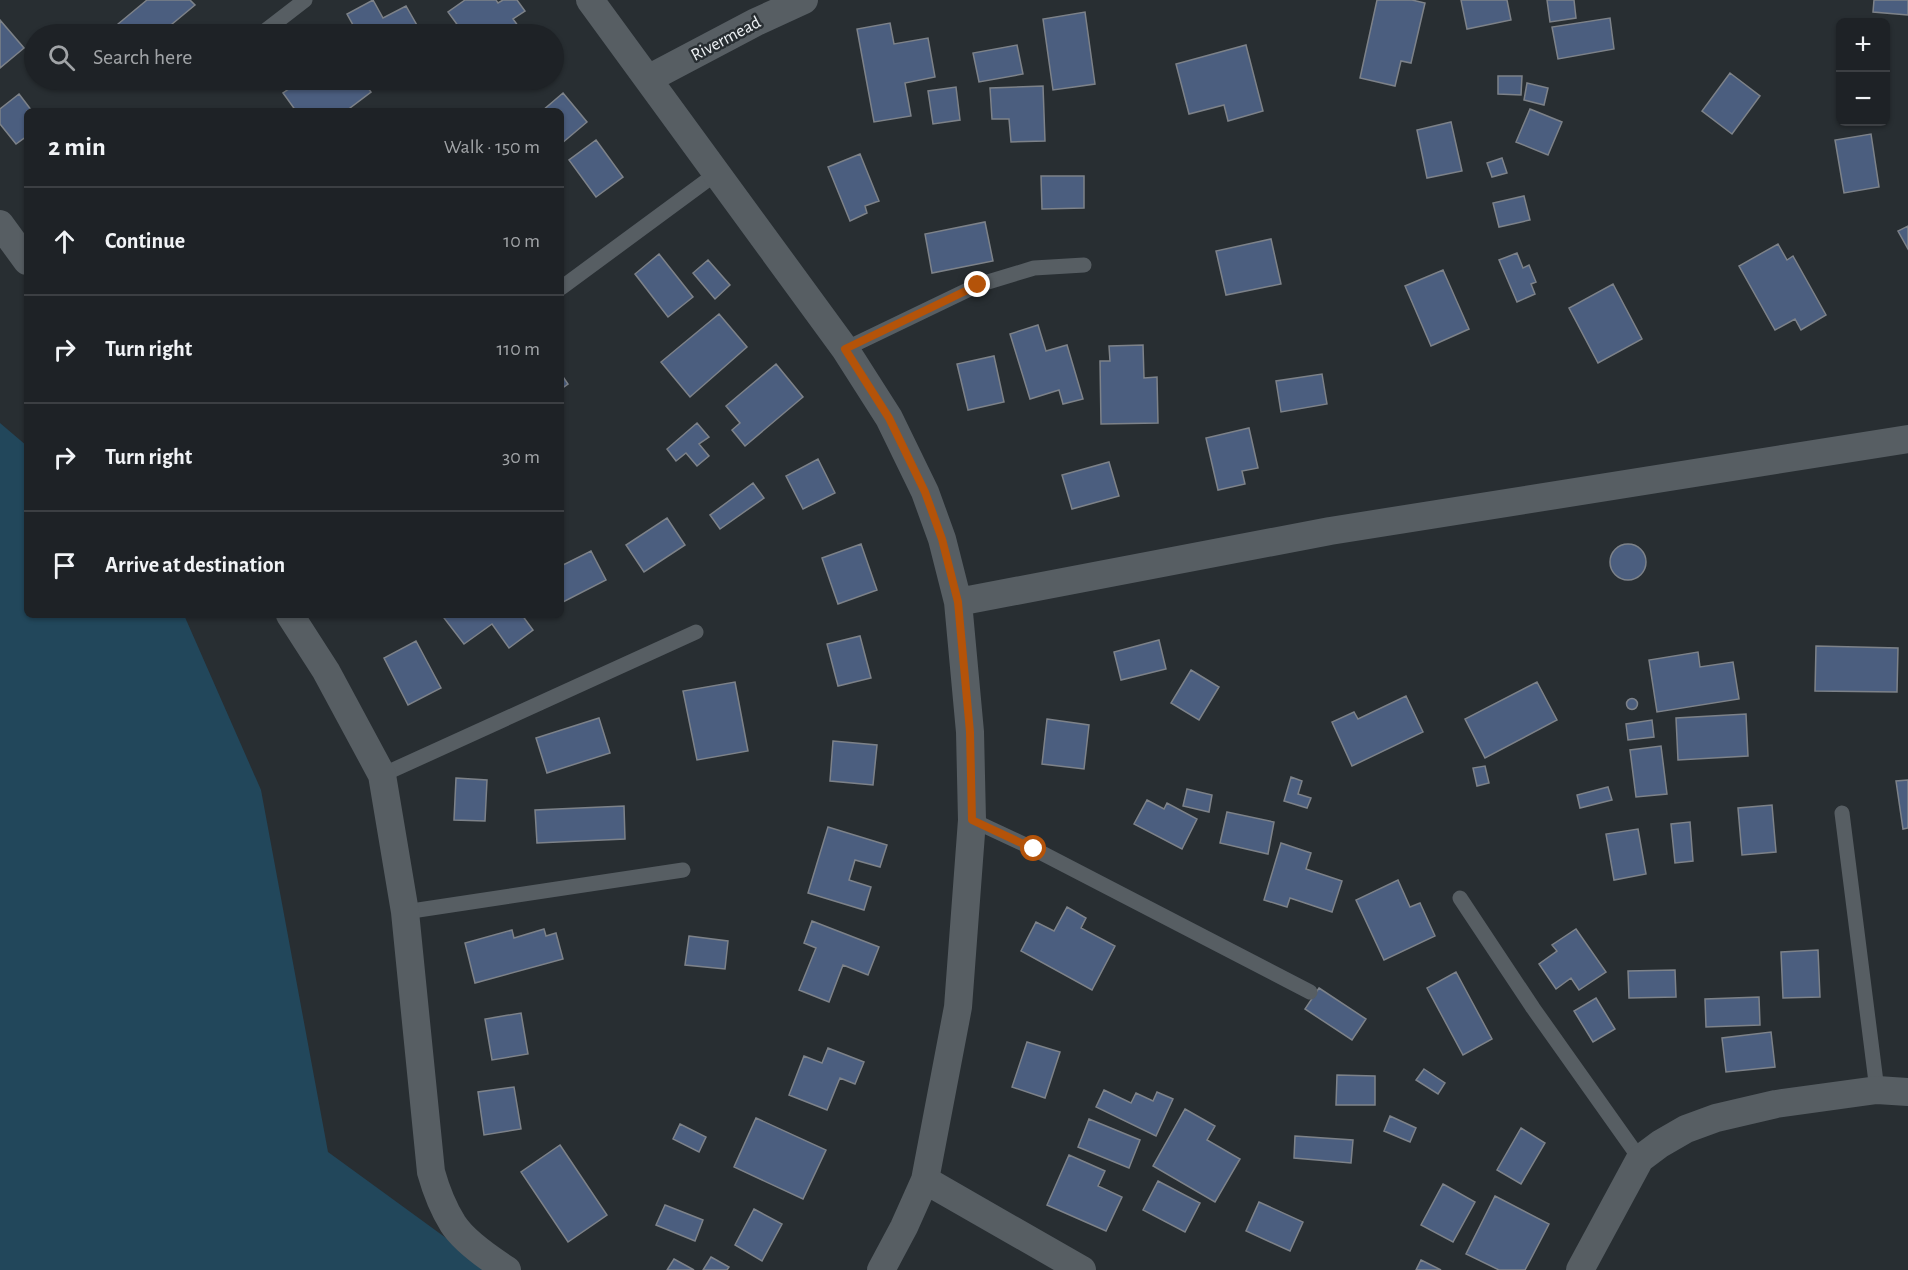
<!DOCTYPE html>
<meta charset="utf-8">
<style>
:root{--surface:#1e2226;--page:#262a2e;--text:#f1f3f6;--muted:#a1a4a7;--line:#3c3f43}
body{margin:0;font-family:"Alegreya Sans",sans-serif;background:var(--page);color:var(--text)}
.controls{position:absolute;right:18px;top:18px;display:grid;overflow:hidden;border-radius:9px;box-shadow:0 2px 4px #0004}
.controls button{width:54px;height:54px;display:grid;place-items:center;padding:0;border:0;border-bottom:2px solid var(--line);background:var(--surface);color:var(--text);font:30px sans-serif}
.stop{position:absolute;width:18px;height:18px;margin:-14px;border:4px solid #b45309;border-radius:50%;background:#fff}
.stop.end{background:#b45309;border-color:#fff;box-shadow:0 2px 6px #0008}
.list{margin:0;padding:0;list-style:none}
h2{display:flex;justify-content:space-between;align-items:center;height:78px;margin:0;padding:0 24px;font-size:26px}
h2 small{font-size:20px;font-weight:400;color:var(--muted)}
.list li{display:grid;grid-template-columns:39px 1fr auto;gap:18px;align-items:center;box-sizing:border-box;height:108px;padding:0 24px;border-top:2px solid var(--line)}
.list b{display:block;font-size:22px;white-space:nowrap}
.list em{font-size:20px;font-style:normal;color:var(--muted)}
.icon{flex:none;width:33px;height:33px;fill:none;stroke:currentColor;stroke-width:2;stroke-linecap:round;stroke-linejoin:round}
.map{position:relative;flex:none;width:1908px;height:1270px;overflow:hidden}
.search{position:absolute;background:var(--surface);box-shadow:0 2px 4px #0004;left:24px;top:24px;width:540px;height:66px;display:flex;align-items:center;gap:15px;box-sizing:border-box;padding:0 21px;border-radius:33px;color:var(--muted);font-size:22px}
.panel{position:absolute;background:var(--surface);box-shadow:0 2px 4px #0004;left:24px;top:108px;width:540px;height:510px;border-radius:9px}
.map>svg:first-child{display:block}
.green{fill:#22475b}
.building{fill:#4b5e7f;stroke:#7d8289;stroke-width:1.5}
.lines{fill:none;stroke-linecap:round;stroke-linejoin:round}
.lane{stroke:#575e63;stroke-width:15}
.street{stroke:#575e63;stroke-width:28}
.route{stroke:#b45309;stroke-width:8}
.labels{text-anchor:middle;dominant-baseline:central;stroke-width:5;stroke-linejoin:round;paint-order:stroke}
.street-label{font-size:18px;fill:#edf1f4;stroke:#282e32}
</style>
<div class="map">
<svg width="1908" height="1270" viewBox="0 0 1908 1270">
<rect width="100%" height="100%" fill="#282e32"/>
<path class="green" d="M0 423 27 446V615H184L261 790 328 1152 490 1270H0Z"/>
<path class="building" d="M147 0H190L195 5 160 34H126L118 24Z
M373 0 383 18 406 6 422 34H358L347 14Z
M465 0H496L498 3 503 0H517L525 11 513 19 524 34H485L483 32 480 34H464L448 12Z
M1377 0H1412L1425 3 1411 63 1401 61 1395 86 1360 78Z
M1461 0H1507L1511 20 1467 29Z
M1547 0H1574L1576 18 1550 22Z
M1874 0H1908V15L1873 12Z
M1085 12 1095 84 1053 90 1043 19Z
M1610 18 1614 49 1558 59 1552 27Z
M0 20 24 48 0 68Z
M890 23 894 44 928 38 935 77 905 83 911 116 874 122 857 29Z
M1017 45 1023 74 979 82 973 53Z
M1246 45 1263 111 1228 121 1224 105 1189 114 1176 64Z
M1730 73 1760 96 1732 134 1702 111Z
M1498 76H1522L1521 95 1498 94Z
M302 80H316L320 84 326 80H362L371 92 346 111H296L283 93Z
M1527 83 1548 88 1544 105 1524 100Z
M1043 86 1045 141 1011 142 1009 119H992L990 88Z
M956 87 960 120 933 124 928 91Z
M563 93 587 122 561 144V111H542Z
M19 94 32 111H27V136L16 144 0 124V109Z
M1530 109 1562 122 1548 155 1516 142Z
M1451 122 1462 171 1427 178 1417 130Z
M1871 134 1879 187 1844 193 1835 140Z
M596 140 623 177 596 197 569 160Z
M860 154 879 201 865 206 867 213 850 221 828 167Z
M1502 158 1507 173 1492 177 1487 163Z
M1041 176H1084V208L1042 209Z
M1524 196 1530 220 1499 227 1493 203Z
M985 222 993 261 932 273 925 234Z
M1908 226V249L1898 231Z
M1271 239 1281 284 1226 295 1216 251Z
M1778 244 1787 260 1793 256 1826 315 1801 330 1795 319 1775 330 1739 266Z
M1517 253 1523 268 1529 265 1536 282 1531 284 1535 294 1517 302 1499 260Z
M659 254 693 297 668 317 635 274Z
M708 260 730 285 715 299 693 273Z
M1443 270 1469 329 1431 346 1405 286Z
M1613 284 1642 339 1598 363 1569 308Z
M719 314 747 347 690 397 661 362Z
M1038 325 1046 351 1067 345 1083 399 1063 404 1059 390 1030 399 1010 334Z
M1143 345 1144 378 1157 377 1158 423 1101 424 1100 361H1110L1109 346Z
M994 356 1004 402 968 410 957 364Z
M776 364 803 397 745 446 732 430 740 423 726 406Z
M561 374 568 384 561 389Z
M1322 374 1327 404 1281 412 1276 381Z
M697 423 709 437 699 444 709 456 697 466 686 453 676 461 667 449Z
M1249 428 1258 468 1242 471 1245 484 1218 490 1206 438Z
M818 459 835 493 803 509 786 476Z
M1109 462 1119 496 1072 509 1062 475Z
M753 483 764 498 720 529 710 515Z
M667 518 685 545 644 572 626 545Z
M861 544 877 590 838 604 822 558Z
M1610 562a18 18 0 1 1 36 0a18 18 0 1 1-36 0Z
M591 551 606 580 561 603V566Z
M448 615H522L533 630 509 648 492 624 464 644 444 618Z
M860 636 871 678 838 686 827 644Z
M1159 640 1166 669 1121 680 1114 652Z
M416 641 441 688 408 705 384 658Z
M1816 646 1898 648 1897 692 1815 691Z
M1698 652 1700 667 1733 662 1739 699 1657 712 1649 660Z
M1191 670 1219 687 1199 720 1171 703Z
M735 682 748 751 697 760 683 691Z
M1537 682 1557 720 1485 758 1465 719Z
M1406 696 1423 732 1352 766 1332 722 1354 712 1358 719Z
M1626.5 704a5.5 5.5 0 1 1 11 0a5.5 5.5 0 1 1-11 0Z
M1746 714 1748 756 1678 760 1676 718Z
M599 718 610 753 547 773 536 738Z
M1047 719 1089 725 1084 769 1042 764Z
M1652 720 1654 737 1628 740 1626 724Z
M833 741 877 745 873 785 830 781Z
M1661 746 1667 794 1636 797 1630 750Z
M1485 766 1489 783 1477 786 1473 768Z
M1291 777 1302 781 1298 794 1311 798 1307 808 1284 801Z
M456 778 487 780 485 821 454 820Z
M1908 780V828L1903 829 1896 781Z
M1608 787 1612 800 1580 808 1577 795Z
M1187 789 1212 795 1209 812 1183 806Z
M1147 800 1164 809 1167 803 1197 819 1182 849 1134 824Z
M1772 805 1776 852 1742 855 1738 808Z
M624 806 625 839 537 843 535 810Z
M1227 812 1274 822 1268 854 1220 843Z
M1690 822 1693 861 1675 863 1671 824Z
M828 827 887 845 880 867 855 860 849 880 871 887 864 910 808 893Z
M1638 829 1646 874 1614 880 1606 834Z
M1281 843 1311 853 1306 869 1342 881 1332 912 1290 898 1287 907 1264 900Z
M1398 880 1410 907 1420 903 1435 936 1384 960 1356 900Z
M1067 907 1086 918 1081 928 1115 946 1092 990 1021 951 1036 922 1054 931Z
M812 921 879 947 868 975 843 965 829 1002 799 990 816 948 804 943Z
M544 929 546 936 556 933 563 959 475 983 465 943 512 930 514 938Z
M1576 929 1606 972 1579 990 1571 978 1556 989 1539 964 1557 951 1552 945Z
M689 936 728 941 725 969 685 965Z
M1818 950 1820 997 1783 998 1781 952Z
M1675 970 1676 997 1629 998 1628 971Z
M1456 972 1492 1039 1463 1055 1427 988Z
M1319 988 1366 1019 1352 1040 1305 1009Z
M1759 997 1760 1025 1706 1027 1705 999Z
M1596 998 1615 1029 1593 1042 1574 1011Z
M521 1013 528 1054 492 1060 485 1019Z
M1771 1032 1775 1067 1726 1072 1722 1038Z
M1027 1042 1060 1052 1045 1098 1012 1087Z
M828 1048 864 1062 855 1084 840 1078 827 1110 789 1095 804 1056 822 1063Z
M1424 1069 1445 1083 1438 1094 1416 1080Z
M1337 1075 1375 1076V1105H1336Z
M514 1087 521 1129 484 1135 478 1092Z
M1104 1090 1131 1103 1136 1093 1153 1101 1157 1092 1173 1099 1156 1136 1096 1107Z
M1185 1109 1215 1126 1207 1140 1240 1159 1215 1202 1153 1166Z
M1390 1116 1416 1128 1410 1142 1384 1131Z
M756 1118 826 1150 803 1199 734 1167Z
M1089 1119 1140 1140 1129 1168 1078 1147Z
M680 1124 706 1137 699 1152 673 1139Z
M1521 1128 1545 1143 1521 1184 1497 1170Z
M1295 1136 1353 1140 1351 1163 1294 1158Z
M560 1145 607 1215 568 1242 521 1172Z
M1069 1155 1105 1171 1098 1186 1122 1197 1106 1231 1047 1205Z
M1158 1181 1200 1203 1185 1232 1143 1210Z
M1443 1184 1475 1202 1453 1242 1421 1225Z
M1495 1196 1549 1224 1525 1270H1499L1466 1254Z
M1259 1202 1303 1222 1290 1251 1246 1231Z
M665 1205 703 1220 695 1241 656 1225Z
M754 1209 782 1224 762 1261 735 1245Z
M711 1257 729 1267 727 1270H703Z
M674 1259 694 1270H667Z
M1421 1260 1441 1270H1416Z"/>
<g class="lines">
<path class="lane" d="M261 34 305 0
M199 82 203 80
M561 288 717 173
M845 349 978 285 1034 268 1084 265
M382 775 696 632
M1842 813 1877 1090
M972 820 1034 849 1310 992
M1460 898 1533 1008 1640 1159
M405 912 683 870"/>
<path class="street" d="M590 0 845 349 889 418 925 492 942 539 958 602 970 732 972 820 958 1007 925 1180 904 1227 881 1270
M648 79 756 22 804 0
M0 224 27 261
M958 602 1330 531 1908 439
M290 615 326 671 382 775 405 912 431 1172C436 1190 443 1208 453 1224 464 1241 490 1259 507 1270
M925 1180 1082 1270
M1580 1270 1640 1159 1660 1144 1686 1129 1716 1118 1776 1104 1877 1090 1908 1092"/>
</g>
<g class="lines">
<path class="route" d="M978 285 845 349 889 418 925 492 942 539 958 602 970 732 972 820 1034 849"/>
</g>
<g class="labels">
<g class="street-label">
<text transform="translate(726 39) rotate(-28)">Rivermead</text>
</g>
</g>
</svg>
<div class="controls">
<button>+</button>
<button>−</button>
</div>
<div class="stop" style="left:1034px;top:849px"></div>
<div class="stop end" style="left:978px;top:285px"></div>
<div class="search"><svg class="icon" aria-label="search" viewBox="0 0 24 24"><circle cx="10" cy="10" r="6"/><path d="M15 15l6 6"/></svg>Search here</div>
<section class="panel">
<h2>2 min<small>Walk · 150 m</small></h2>
<ul class="list">
<li><svg class="icon" aria-label="ahead" viewBox="0 0 24 24"><path d="M12 20V5M6 11l6-6 6 6"/></svg><div><b>Continue</b></div><em>10 m</em></li>
<li><svg class="icon" aria-label="right" viewBox="0 0 24 24"><path d="M7 20v-9h11M14 6l5 5-5 5"/></svg><div><b>Turn right</b></div><em>110 m</em></li>
<li><svg class="icon" aria-label="right" viewBox="0 0 24 24"><path d="M7 20v-9h11M14 6l5 5-5 5"/></svg><div><b>Turn right</b></div><em>30 m</em></li>
<li><svg class="icon" aria-label="arrive" viewBox="0 0 24 24"><path d="M6 21V4h12l-3 4 3 4H6"/></svg><div><b>Arrive at destination</b></div></li>
</ul>
</section>
</div>
